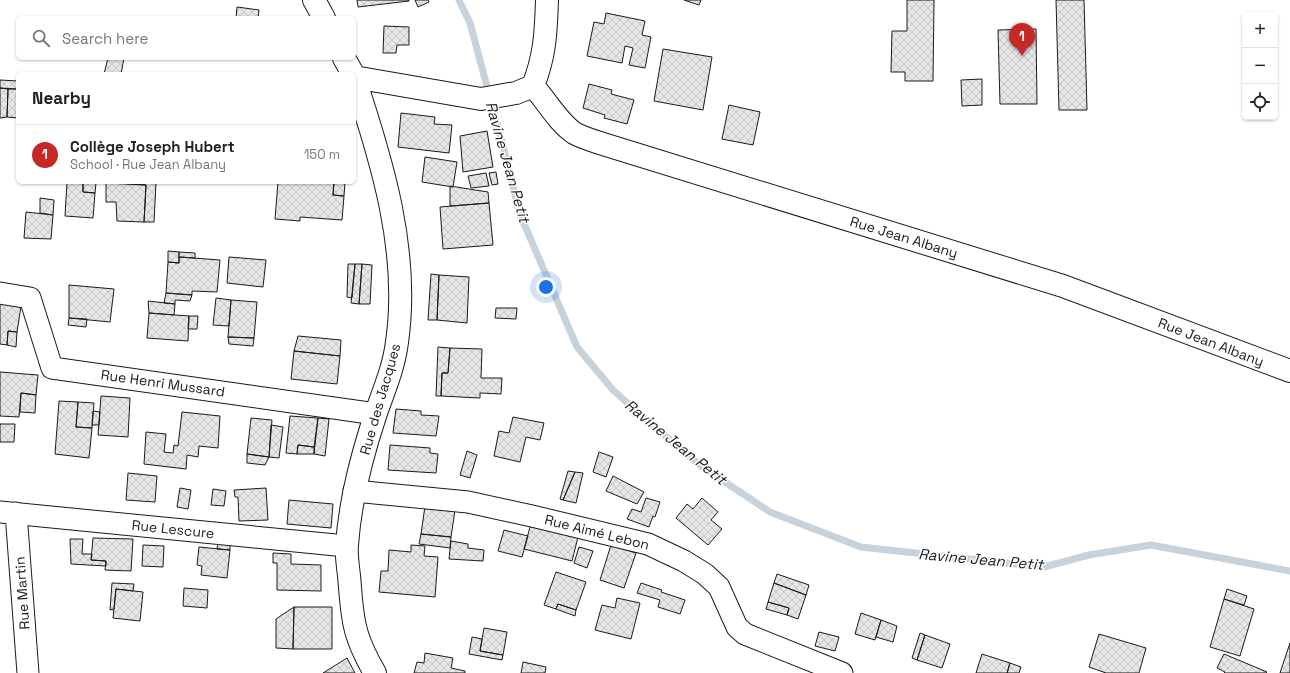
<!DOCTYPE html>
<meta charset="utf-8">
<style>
:root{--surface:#fff;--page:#f6f6f6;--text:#222;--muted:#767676;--line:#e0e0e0;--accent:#c62828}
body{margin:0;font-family:"Space Grotesk",sans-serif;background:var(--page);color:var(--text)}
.controls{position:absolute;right:12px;top:12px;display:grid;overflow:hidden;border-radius:6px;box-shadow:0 1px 3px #0004}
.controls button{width:36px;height:36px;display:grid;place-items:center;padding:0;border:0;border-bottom:1px solid var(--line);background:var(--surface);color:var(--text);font:20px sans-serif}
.you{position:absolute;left:546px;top:287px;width:14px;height:14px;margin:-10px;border:3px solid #fff;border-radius:50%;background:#1a73e8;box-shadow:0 0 0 6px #1a73e833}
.badge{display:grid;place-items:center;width:26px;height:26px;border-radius:50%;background:var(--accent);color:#fff;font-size:13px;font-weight:700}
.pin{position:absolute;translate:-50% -33px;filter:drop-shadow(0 1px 2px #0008)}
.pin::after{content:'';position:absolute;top:21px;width:14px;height:12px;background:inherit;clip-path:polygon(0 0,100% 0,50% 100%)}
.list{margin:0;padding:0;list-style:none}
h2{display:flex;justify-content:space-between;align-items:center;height:52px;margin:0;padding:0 16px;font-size:17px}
h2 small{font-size:13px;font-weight:400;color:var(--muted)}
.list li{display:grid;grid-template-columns:26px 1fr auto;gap:12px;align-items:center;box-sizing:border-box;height:60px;padding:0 16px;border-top:1px solid var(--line)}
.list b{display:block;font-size:15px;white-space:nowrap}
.list p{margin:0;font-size:13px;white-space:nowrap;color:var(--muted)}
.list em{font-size:13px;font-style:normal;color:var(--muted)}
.icon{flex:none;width:22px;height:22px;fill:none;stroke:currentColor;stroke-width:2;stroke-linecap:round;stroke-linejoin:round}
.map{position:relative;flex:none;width:1290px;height:673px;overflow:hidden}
.search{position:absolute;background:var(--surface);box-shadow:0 1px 3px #0004;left:16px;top:16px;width:340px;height:44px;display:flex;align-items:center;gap:10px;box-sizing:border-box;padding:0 14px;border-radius:6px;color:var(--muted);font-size:15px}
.panel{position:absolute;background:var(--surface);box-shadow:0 1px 3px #0004;left:16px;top:72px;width:340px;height:112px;border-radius:6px}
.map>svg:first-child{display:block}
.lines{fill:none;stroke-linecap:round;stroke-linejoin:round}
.stream{stroke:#c6d2dc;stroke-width:7}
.building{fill:url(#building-cross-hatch);stroke:#1a1a1a}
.street-casing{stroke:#1a1a1a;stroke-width:23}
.secondary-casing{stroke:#1a1a1a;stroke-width:24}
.street{stroke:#fff;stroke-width:21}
.secondary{stroke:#fff;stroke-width:22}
.labels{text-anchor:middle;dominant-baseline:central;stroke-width:3;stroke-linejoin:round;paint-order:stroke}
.street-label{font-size:14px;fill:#1a1a1a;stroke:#fff}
.water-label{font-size:15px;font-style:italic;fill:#1a1a1a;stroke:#fff}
</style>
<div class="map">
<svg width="1290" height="673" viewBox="0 0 1290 673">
<defs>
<pattern id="building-cross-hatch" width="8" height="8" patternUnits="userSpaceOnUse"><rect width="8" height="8" fill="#e6e6e6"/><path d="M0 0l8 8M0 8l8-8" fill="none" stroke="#c5c5c5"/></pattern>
</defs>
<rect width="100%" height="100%" fill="#fff"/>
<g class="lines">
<path class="stream" d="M459 0 470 23 508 165 519 212 577 347 613 390 645 419 701 466 770 512 861 547 1044 567 1089 555 1151 545 1290 571"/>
</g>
<path class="building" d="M357 0H409V1L358 7Z
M415 0H428L429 2 418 7Z
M684 0H701L699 5Z
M907 0H934L933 81H905V72H891L892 31H907Z
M1056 0H1084L1087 110H1059Z
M237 7 259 10 258 18H236Z
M606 13 645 21 642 35 651 37 645 68 629 65 633 48 625 46 622 63 587 56 594 22 604 24Z
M384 26 409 27V45H397L396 53H383Z
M1036 29 1037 104H1000L998 30Z
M663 49 712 57 703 110 654 101Z
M108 58H124L121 74H104Z
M982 79V105L962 106 961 80Z
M0 80 18 81V89L0 88Z
M589 84 612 90 611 94 634 100 627 124 604 118 605 115 583 108Z
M0 88 8 89 7 117 0 118Z
M8 89H18V118L7 117Z
M729 105 760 112 753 145 722 139Z
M401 113 435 117 434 124 452 125 449 153 398 147Z
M487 131 493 167 463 172 460 136Z
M425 157 457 162 453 187 422 182Z
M496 172 498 184 492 185 489 173Z
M486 173 489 186 471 188 468 176Z
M67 182H83V192L95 193 93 218 65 216Z
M83 182 96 183 95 193 83 192Z
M106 182H156L154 222H144L146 185Z
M278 182 293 183V182H334L333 195 344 196 342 220 300 217V221L275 219Z
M334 182H345L344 196 333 195Z
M106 183 146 185 144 222 117 221 116 202H106Z
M450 186 488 192 489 203 450 206Z
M40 198 54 200 53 215 40 213Z
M489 203 493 245 443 249 440 207Z
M26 212 53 215 51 239 24 238Z
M168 251 179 252V263L168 262Z
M179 252 195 253V258L179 257Z
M179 257 220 260 217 292 192 291V295L166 293 168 262 179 263Z
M229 257 266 260 263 287 227 283Z
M348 264H355L352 298 347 297Z
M355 264H362L359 304 351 303Z
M362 264 372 265 370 304H359Z
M431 274 439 275 437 320H428Z
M439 275 469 277 467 323 437 320Z
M69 285 114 289 110 322 69 318Z
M166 293 192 295 190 301 175 300V304L164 303Z
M216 298 231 300 229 326 213 325Z
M231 300 257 302 254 338 228 337Z
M148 301 175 304 174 315 149 313Z
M0 303 21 306 17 332 8 331 7 345 0 344Z
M496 308H517L516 319 495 318Z
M149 313 189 316 188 341 147 338Z
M189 316H198L197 329H188Z
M69 318 87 319 86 327 68 325Z
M8 331 17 332 16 347 7 345Z
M298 336 341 340 340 356 294 351Z
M228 337 254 338 253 346 229 344Z
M438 347 450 348 448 373H442L441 396H436Z
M450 348 482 349 481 378H502L501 394 480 393V398L441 396 442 373H448Z
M294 351 340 356 337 384 291 379Z
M0 372 38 375 36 395 21 393 19 417 0 416Z
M21 393 36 395 35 413 20 412Z
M101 396 130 398 128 437 98 435Z
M59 401 78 402 76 427 92 428 89 458 55 454Z
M78 402 94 403 92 428 76 427Z
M396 409 421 411V415L439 416 436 436 393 433Z
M93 411 100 412 99 425H92Z
M182 412 220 416 218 448 199 446 198 457 187 455 186 469 144 464 146 432 166 434 164 452 173 453 174 445 178 446Z
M290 416 318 418 314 447 298 445 297 454 286 453Z
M513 417 544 423 540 440 526 437 520 462 494 456 499 431 509 433Z
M251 418 272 420 269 457 247 454Z
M318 418 329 419 325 456 314 454Z
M0 424H15L14 442H0Z
M271 425 283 427 279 458 269 457Z
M298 445 314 447V454H297Z
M390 445 430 448V453L438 454 436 473 388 470Z
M467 451 477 455 470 478 460 475Z
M599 452 613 457 606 477 593 472Z
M247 454 269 457 265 465 247 463Z
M568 471 575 472 563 500 560 499Z
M575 472 583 473 576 503 563 500Z
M128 473 157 476 155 502 126 500Z
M613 476 644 492 637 504 606 491Z
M180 488 191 490 188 509 177 507Z
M266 488 268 520 239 521 238 497H235L234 490Z
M213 489 226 491 224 506 211 505Z
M646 498 660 502 655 517 653 516 649 527 627 519 632 509 641 512Z
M702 498 718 512 711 520 722 529 708 545 676 518 687 504 693 509Z
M289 500 333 504 331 528 287 524Z
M425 506 455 510 451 537 421 534Z
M541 520 579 533 572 561 524 549 530 527Z
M504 530 528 536 522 557 498 551Z
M421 534 451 537 450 548 419 544Z
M93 538 133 539 131 571 105 570 106 561 91 560Z
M70 539H83L82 554H92L91 560 106 561V566L71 564Z
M451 541 468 544V548L484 550 483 561 449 559Z
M218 542 230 543V550L217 549Z
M143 545 164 546 163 567 142 566Z
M411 545 425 546 424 556 438 557 435 597 379 592 381 571H388L389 550 411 552Z
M611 545 636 553 624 588 600 580Z
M199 547 230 550 227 578 201 575 202 566 197 565Z
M579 547 593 551 587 568 574 563Z
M273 553 291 554V564L321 565V591L277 590V563H273Z
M556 572 586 582 576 610 558 604 556 609 544 605Z
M777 574 809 585 806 595 774 583Z
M112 583 134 584 133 591 116 589 114 609 110 610Z
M641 583 662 590 661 592 685 600 680 614 658 607 660 600 637 593Z
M774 583 806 595 798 619 787 615 789 608 768 602Z
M184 588 208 590 207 608 183 606Z
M116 589 143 592 140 621 113 618Z
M1227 589 1247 596 1244 605 1224 599Z
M617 598 640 603 631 639 595 630 602 605 615 608Z
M1224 599 1254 609 1240 656 1210 647Z
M768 602 789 608 787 615 766 609Z
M558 604 576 610 575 616 556 609Z
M294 607 293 649 276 648V619Z
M294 607H332V649H293Z
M861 613 881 620 875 640 855 634Z
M881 620 897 626 893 642 876 637Z
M484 628 507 632 503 655 480 651Z
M819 632 839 637 835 651 815 646Z
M920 633 925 635 917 660 912 658Z
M1099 634 1146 648 1139 673H1106L1089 667Z
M925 635 950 644 942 668 917 660Z
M472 637 482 639 480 651 503 655 502 660 469 654Z
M1290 643V673H1280Z
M425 653 453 658 451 668 465 671V673H414L417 662 424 663Z
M982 654 1010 663 1007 673H976Z
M1224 654 1267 672 1266 673H1224L1225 672 1217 668Z
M347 658 355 673H323Z
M523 662 546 667 545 673H521Z
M1010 663 1021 667 1019 673H1007Z"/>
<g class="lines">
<g class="street-casing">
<path id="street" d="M0 293 30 298 52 368 376 414
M354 491 468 502 532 516 648 544 684 561 705 574 719 587 737 627 745 634 842 673
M0 512 346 546
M16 513 28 673"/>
</g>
<g class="secondary-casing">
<path id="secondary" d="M314 0 324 18
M344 58 353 74
M354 77C382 161 410 252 397 342 394 367 384 390 376 413 362 455 350 501 347 545 346 555 348 566 349 576 351 595 351 615 357 634 361 647 368 661 375 673
M354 77 481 99 516 93 533 86C545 56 546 32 547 0
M533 86C547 101 557 121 574 133 583 138 594 141 603 144L1063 286 1290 371"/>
</g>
<use href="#street" class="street"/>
<use href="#secondary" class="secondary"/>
</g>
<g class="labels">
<g class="street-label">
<text transform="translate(904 237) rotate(17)">Rue Jean Albany</text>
<text transform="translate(1211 342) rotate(21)">Rue Jean Albany</text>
<text transform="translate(163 383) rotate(8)">Rue Henri Mussard</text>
<text transform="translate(380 399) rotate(-74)">Rue des Jacques</text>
<text transform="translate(173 529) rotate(6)">Rue Lescure</text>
<text transform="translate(597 532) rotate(14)">Rue Aimé Lebon</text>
<text transform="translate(22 593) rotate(-94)">Rue Martin</text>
</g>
<g class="water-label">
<text transform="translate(508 162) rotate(74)">Ravine Jean Petit</text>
<text transform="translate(676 442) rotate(39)">Ravine Jean Petit</text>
<text transform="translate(981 559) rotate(5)">Ravine Jean Petit</text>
</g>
</g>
</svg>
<div class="controls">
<button>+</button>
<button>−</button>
<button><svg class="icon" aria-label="locate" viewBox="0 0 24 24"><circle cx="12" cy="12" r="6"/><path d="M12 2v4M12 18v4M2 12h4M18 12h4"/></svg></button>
</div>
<div class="you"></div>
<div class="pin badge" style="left:1022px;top:56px">1</div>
<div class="search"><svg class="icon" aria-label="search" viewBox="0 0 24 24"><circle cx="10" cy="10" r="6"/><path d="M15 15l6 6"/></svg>Search here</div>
<section class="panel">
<h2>Nearby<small></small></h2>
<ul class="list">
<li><span class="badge">1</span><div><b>Collège Joseph Hubert</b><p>School · Rue Jean Albany</p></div><em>150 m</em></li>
</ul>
</section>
</div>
